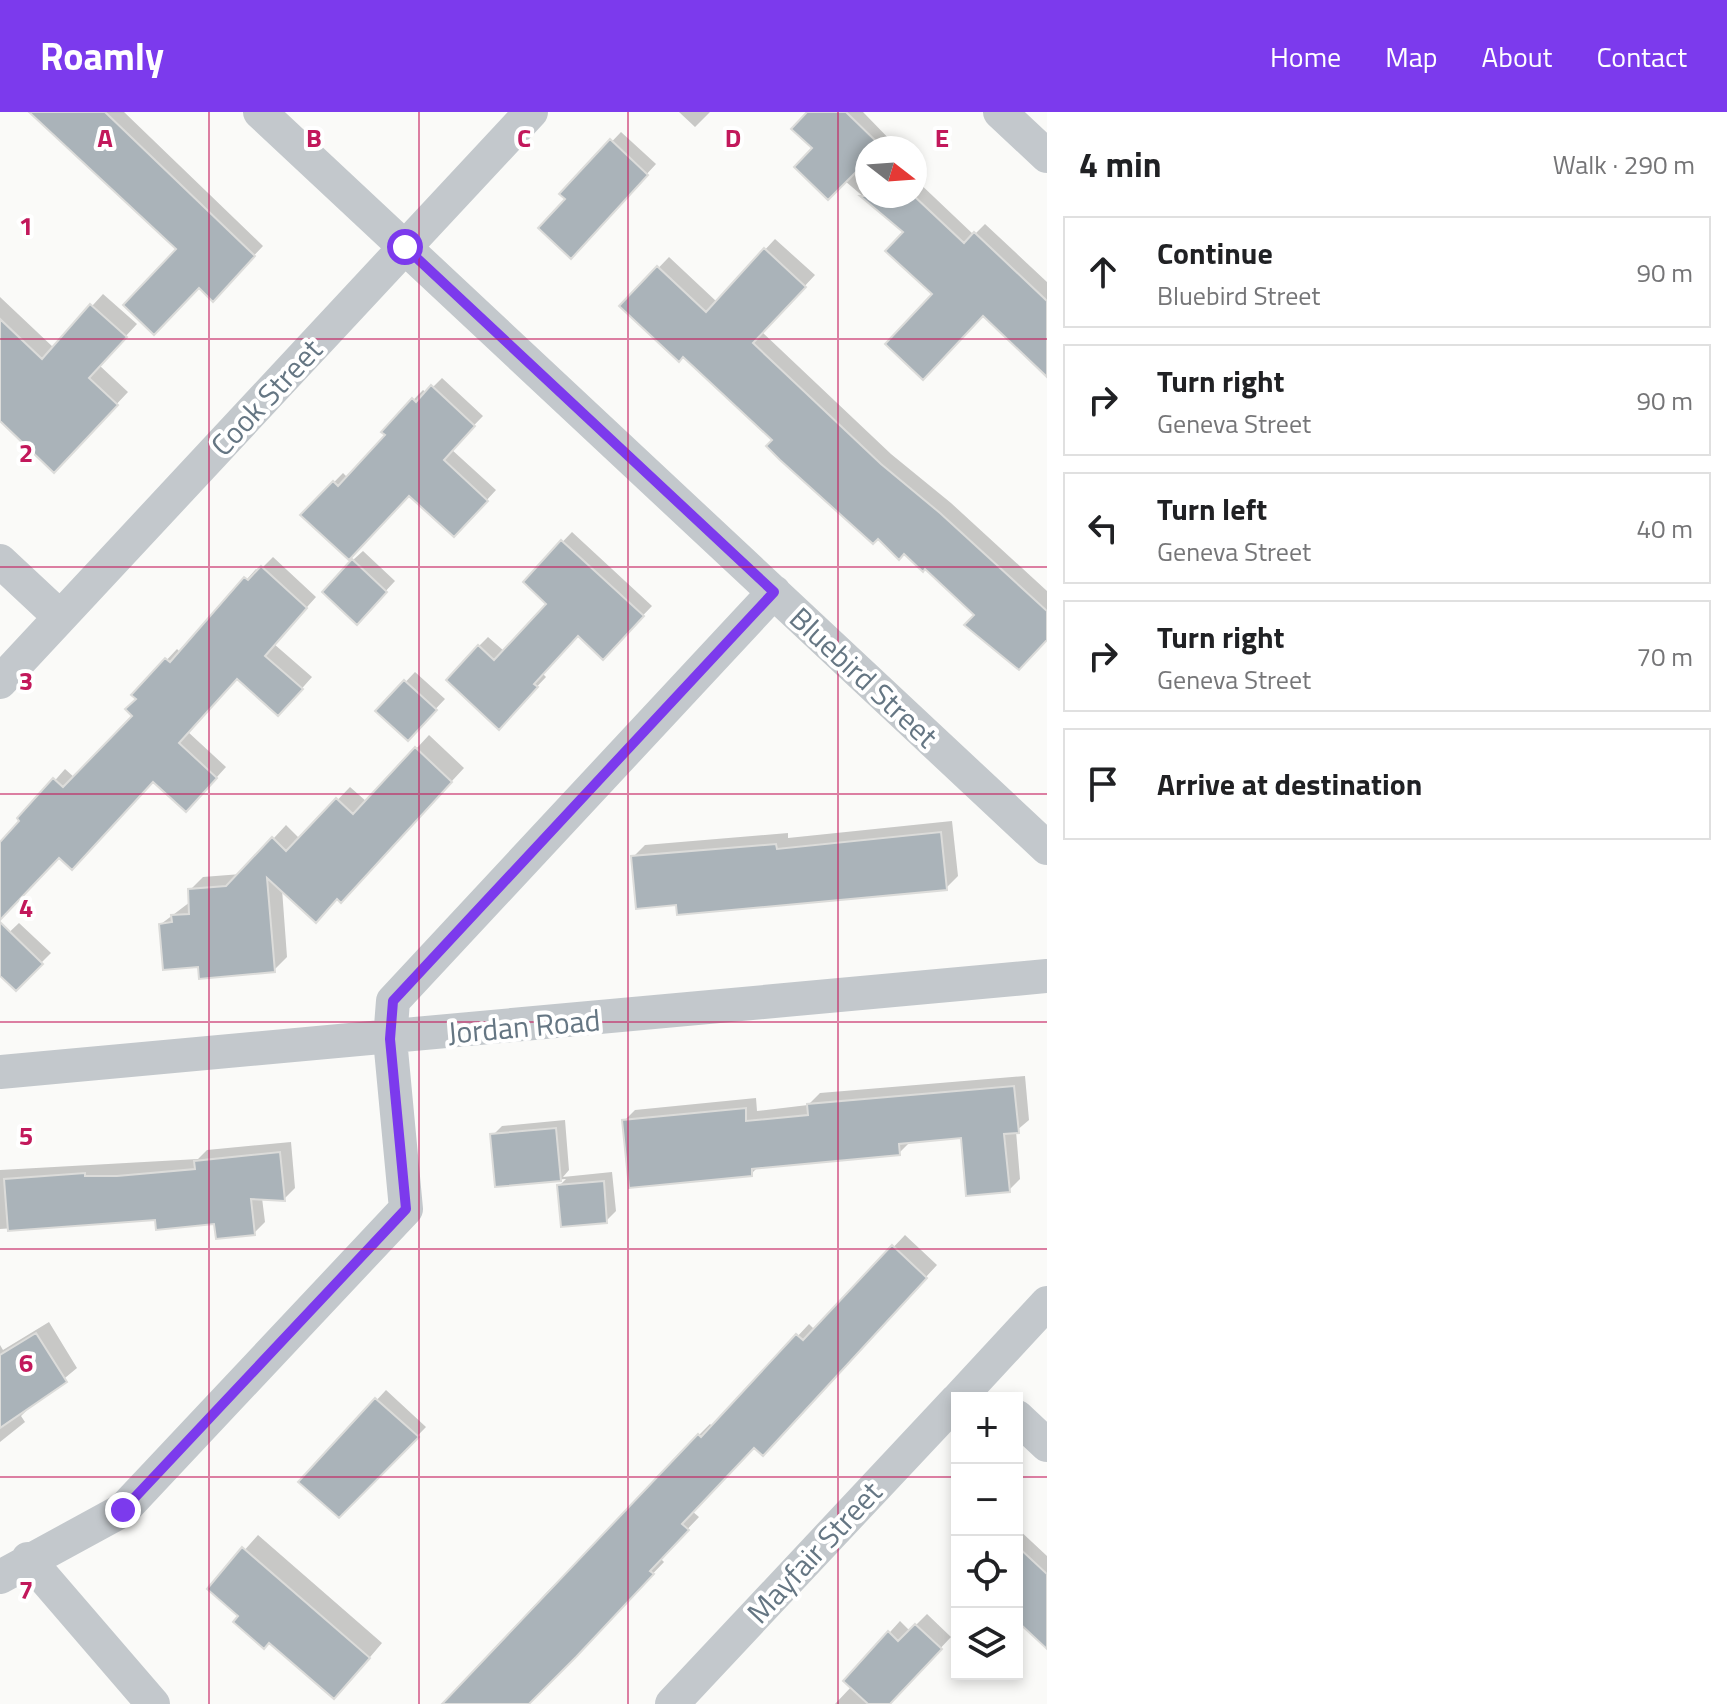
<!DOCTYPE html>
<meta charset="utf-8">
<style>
:root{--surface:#fff;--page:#f6f6f6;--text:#202124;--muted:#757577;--line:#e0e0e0;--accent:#7c3aed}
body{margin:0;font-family:"Titillium Web",sans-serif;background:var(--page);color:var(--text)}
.controls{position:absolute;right:24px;bottom:24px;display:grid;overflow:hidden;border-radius:0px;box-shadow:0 4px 12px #0003}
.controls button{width:72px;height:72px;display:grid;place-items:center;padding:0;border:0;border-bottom:2px solid var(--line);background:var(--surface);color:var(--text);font:40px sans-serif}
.compass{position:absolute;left:855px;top:24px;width:72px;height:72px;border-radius:50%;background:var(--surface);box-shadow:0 4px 12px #0003;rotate:107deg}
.stop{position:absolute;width:24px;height:24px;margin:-18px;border:6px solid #7c3aed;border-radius:50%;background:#fff}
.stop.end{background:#7c3aed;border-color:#fff;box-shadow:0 2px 8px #0008}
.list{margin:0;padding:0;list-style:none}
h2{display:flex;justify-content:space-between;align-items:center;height:104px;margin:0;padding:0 32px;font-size:34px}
h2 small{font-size:26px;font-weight:400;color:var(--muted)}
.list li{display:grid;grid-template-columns:52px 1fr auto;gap:24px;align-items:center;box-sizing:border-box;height:112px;margin:0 16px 16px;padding:0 16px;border:2px solid var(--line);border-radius:0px}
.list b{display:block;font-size:30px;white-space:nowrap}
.list p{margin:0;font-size:26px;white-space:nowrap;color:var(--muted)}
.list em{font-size:26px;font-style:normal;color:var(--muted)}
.icon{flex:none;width:44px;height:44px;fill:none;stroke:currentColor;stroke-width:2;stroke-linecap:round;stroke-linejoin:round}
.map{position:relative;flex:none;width:1047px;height:1592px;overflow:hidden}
header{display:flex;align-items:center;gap:48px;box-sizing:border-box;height:112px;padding:0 40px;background:var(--accent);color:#fff}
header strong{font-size:38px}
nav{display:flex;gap:44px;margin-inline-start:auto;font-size:28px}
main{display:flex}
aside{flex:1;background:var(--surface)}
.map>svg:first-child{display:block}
.shadow{fill:#0003}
.building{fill:#aab3b9;stroke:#dcdcda;stroke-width:2}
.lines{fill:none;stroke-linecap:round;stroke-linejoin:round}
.street{stroke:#c3c8cc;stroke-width:34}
.route{stroke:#7c3aed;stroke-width:10}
.grid{fill:none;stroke:#c2185b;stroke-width:2;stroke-opacity:0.55}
.labels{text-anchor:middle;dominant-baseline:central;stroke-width:8;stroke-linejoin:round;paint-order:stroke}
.street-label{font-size:30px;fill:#657683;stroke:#fff}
.grid-label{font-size:26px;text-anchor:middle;font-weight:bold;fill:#c2185b;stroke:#fff;stroke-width:8;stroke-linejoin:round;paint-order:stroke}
</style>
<header>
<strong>Roamly</strong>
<nav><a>Home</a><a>Map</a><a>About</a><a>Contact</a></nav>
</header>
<main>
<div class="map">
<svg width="1047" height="1592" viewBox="0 0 1047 1592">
<rect width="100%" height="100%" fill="#fafaf8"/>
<path class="shadow" d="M32 0H124L263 134 213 187 179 137Z
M679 0H710L695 15Z
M810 0H863L898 36H867V84H915V67L974 123 985 112 1047 170V265L983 202 935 182 905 120 845 69 815 36Z
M621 20 656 52 580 135 567 87 562 82Z
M775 127 815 163 762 220 891 342 951 391 1047 479V526L925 455 774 328 683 242 622 194 669 145 717 190Z
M103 182 137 212 99 253 128 280 66 346 0 307V185L54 236Z
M442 266 483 304 451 337 496 378 463 414 410 382 303 402 343 361 348 366 388 323 383 319 423 278 427 281Z
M572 420 652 494 603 545 578 521 542 561 546 565 499 615 479 534 488 525 504 539 549 492 525 469Z
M363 439 395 469 357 510 353 448Z
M273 445 316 485 274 532 312 565 289 591 238 564 187 619 226 655 197 687 154 668 59 743 0 806V731L65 657 75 666 135 604 139 586 134 583 177 537 181 541 256 457 259 459Z
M415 560 445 587 408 626 378 599Z
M429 623 464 656 354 775 338 785 282 777 287 845 274 858 200 852 161 812 190 790V778L203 765 241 762 286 713 300 727 350 675 367 690Z
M952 709 958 764 946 776 678 791 633 745 645 733 788 721V726Z
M19 811 51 841 16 876 0 861V829Z
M1025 964 1029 1008 1016 1019 1020 1067 1009 1078 963 1024 911 1029 899 1041 759 1054 751 1062 624 1009 635 998 756 986 757 999 808 993 820 981Z
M565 1008 569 1058 563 1065 612 1060 616 1099 606 1109 559 1074 566 1067 497 1072 493 1023 502 1014Z
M291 1030 295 1076 284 1087 262 1086 265 1110 254 1121 216 1110 157 1106 0 1117V1058L198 1047 207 1038Z
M905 1123 937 1153 774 1330 754 1333 692 1399 699 1405 660 1446 664 1450 528 1592H442L548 1479 560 1467 563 1470 699 1323 710 1312 713 1315 809 1212 815 1218Z
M49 1210 77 1256 31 1294 21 1304 25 1310 0 1330V1233L3 1238Z
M386 1278 426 1315 339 1404 301 1370Z
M1017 1416 1047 1444V1524L1017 1506Z
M258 1423 382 1531 348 1571 241 1504 210 1477Z
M927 1502 951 1525 888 1592H835L852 1574 846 1569 900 1509 910 1519Z"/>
<path class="building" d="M29 0H105L255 144 213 190 199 176 154 223 123 193 176 137Z
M807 0H846L881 34 867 36V49L828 88 794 55 812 36 791 17Z
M610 27 648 63 571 147 538 116 565 87 559 82Z
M860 84H914L964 131 974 120 1047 189V265L983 204 923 268 885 232 932 182 885 139 903 120Z
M764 136 806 175 753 231 881 352 940 401 1047 499V528L1019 558 964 513 974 503 925 457 923 460 904 442 899 448 878 427 873 432 780 348 766 334 772 328 683 245 679 250 619 194 657 154 706 200Z
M90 192 127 225 89 266 118 293 54 361 0 309V207L42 247Z
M431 273 475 314 444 348 488 389 454 425 409 384 349 448 300 403 333 369 338 374 385 323 381 320 412 286 416 290Z
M561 428 644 504 603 548 578 524 534 572 538 575 499 618 446 568 478 533 494 548 546 492 523 470Z
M352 447 387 480 357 513 322 480Z
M261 454 307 496 265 544 303 577 278 604 237 567 179 631 217 666 186 700 153 670 72 758 59 746 0 808V730L19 709 17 706 53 666 63 675 132 604 125 597 136 587 131 583 165 546 170 550 244 465 248 468Z
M404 568 437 598 408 629 375 599Z
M415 635 452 670 341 791 337 787 316 811 267 766 275 860 199 867 198 855 163 858 159 812 172 810 171 803 189 802 188 777 226 774 272 725 286 739 336 686 353 702Z
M941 720 947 778 677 803 676 793 636 797 631 744 776 732 777 737Z
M0 810 43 852 16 879 0 864Z
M1014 974 1019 1021 1004 1022 1010 1080 966 1084 961 1026 899 1032 900 1043 752 1057V1064L629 1076 622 1008 746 996V1009L808 1003 807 992Z
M556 1016 561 1069 495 1075 490 1022Z
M280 1040 285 1089 251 1087 255 1123 216 1127 214 1112 156 1118 155 1108 8 1119 4 1067 85 1061V1064H117L195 1057 194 1049Z
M604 1069 607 1111 561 1115 557 1073Z
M892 1133 927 1166 763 1344 754 1336 682 1412 689 1418 650 1459 654 1462 576 1545 529 1592H442L698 1322 701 1325 796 1222 803 1228Z
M36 1221 67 1270 0 1316V1243Z
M375 1286 419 1325 339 1406 298 1370Z
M1017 1434 1047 1462V1537L1017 1509Z
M242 1435 370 1546 334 1587 269 1531 264 1537 233 1510 238 1504 207 1477Z
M915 1512 942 1537 890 1592H868L843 1569 888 1519 898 1529Z"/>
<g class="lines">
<path class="street" d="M260 0 1047 736
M1000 0 1047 44
M0 449 60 505
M0 570 531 0
M0 960 1047 864
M959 1286 1047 1191
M1017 1305 1047 1333
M28 1447 153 1592
M0 1465 123 1398 406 1097 390 927 393 889 774 480
M672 1592 957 1288"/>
</g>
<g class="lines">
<path class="route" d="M123 1398 406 1097 390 927 393 889 774 480 405 135"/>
</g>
<path class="grid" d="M209 0V1592M419 0V1592M628 0V1592M838 0V1592M0 227H1047M0 455H1047M0 682H1047M0 910H1047M0 1137H1047M0 1365H957M1017 1365H1047"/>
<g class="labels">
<g class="street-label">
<text transform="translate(266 285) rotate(-47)">Cook Street</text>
<text transform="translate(864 565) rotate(43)">Bluebird Street</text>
<text transform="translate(524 914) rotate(-5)">Jordan Road</text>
<text transform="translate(814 1440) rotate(-47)">Mayfair Street</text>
</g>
</g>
<g class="grid-label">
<text x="105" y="35">A</text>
<text x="314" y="35">B</text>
<text x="524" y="35">C</text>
<text x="733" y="35">D</text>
<text x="942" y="35">E</text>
<text x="26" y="123">1</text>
<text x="26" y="350">2</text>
<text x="26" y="578">3</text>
<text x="26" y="805">4</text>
<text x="26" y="1033">5</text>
<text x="26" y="1260">6</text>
<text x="26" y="1487">7</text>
</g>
</svg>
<div class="controls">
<button>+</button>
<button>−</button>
<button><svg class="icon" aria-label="locate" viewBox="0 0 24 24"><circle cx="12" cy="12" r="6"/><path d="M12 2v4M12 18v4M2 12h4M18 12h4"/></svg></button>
<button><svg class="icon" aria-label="layers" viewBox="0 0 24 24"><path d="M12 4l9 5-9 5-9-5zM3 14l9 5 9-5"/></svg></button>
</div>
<svg class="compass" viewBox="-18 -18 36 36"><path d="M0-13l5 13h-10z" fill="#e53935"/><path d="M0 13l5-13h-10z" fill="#757577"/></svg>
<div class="stop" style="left:405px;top:135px"></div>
<div class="stop end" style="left:123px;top:1398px"></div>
</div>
<aside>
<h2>4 min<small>Walk · 290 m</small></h2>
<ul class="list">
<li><svg class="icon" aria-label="ahead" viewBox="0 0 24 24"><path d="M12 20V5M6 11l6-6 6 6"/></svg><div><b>Continue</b><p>Bluebird Street</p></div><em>90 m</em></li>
<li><svg class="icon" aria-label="right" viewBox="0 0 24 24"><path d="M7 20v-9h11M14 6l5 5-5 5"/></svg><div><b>Turn right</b><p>Geneva Street</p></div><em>90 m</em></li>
<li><svg class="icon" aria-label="left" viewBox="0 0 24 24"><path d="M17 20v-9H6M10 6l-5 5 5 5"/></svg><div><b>Turn left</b><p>Geneva Street</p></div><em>40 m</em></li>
<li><svg class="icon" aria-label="right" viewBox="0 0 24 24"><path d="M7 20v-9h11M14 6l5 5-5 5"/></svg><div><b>Turn right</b><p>Geneva Street</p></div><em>70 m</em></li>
<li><svg class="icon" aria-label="arrive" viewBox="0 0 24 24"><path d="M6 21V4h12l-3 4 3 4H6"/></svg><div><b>Arrive at destination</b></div></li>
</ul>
</aside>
</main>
